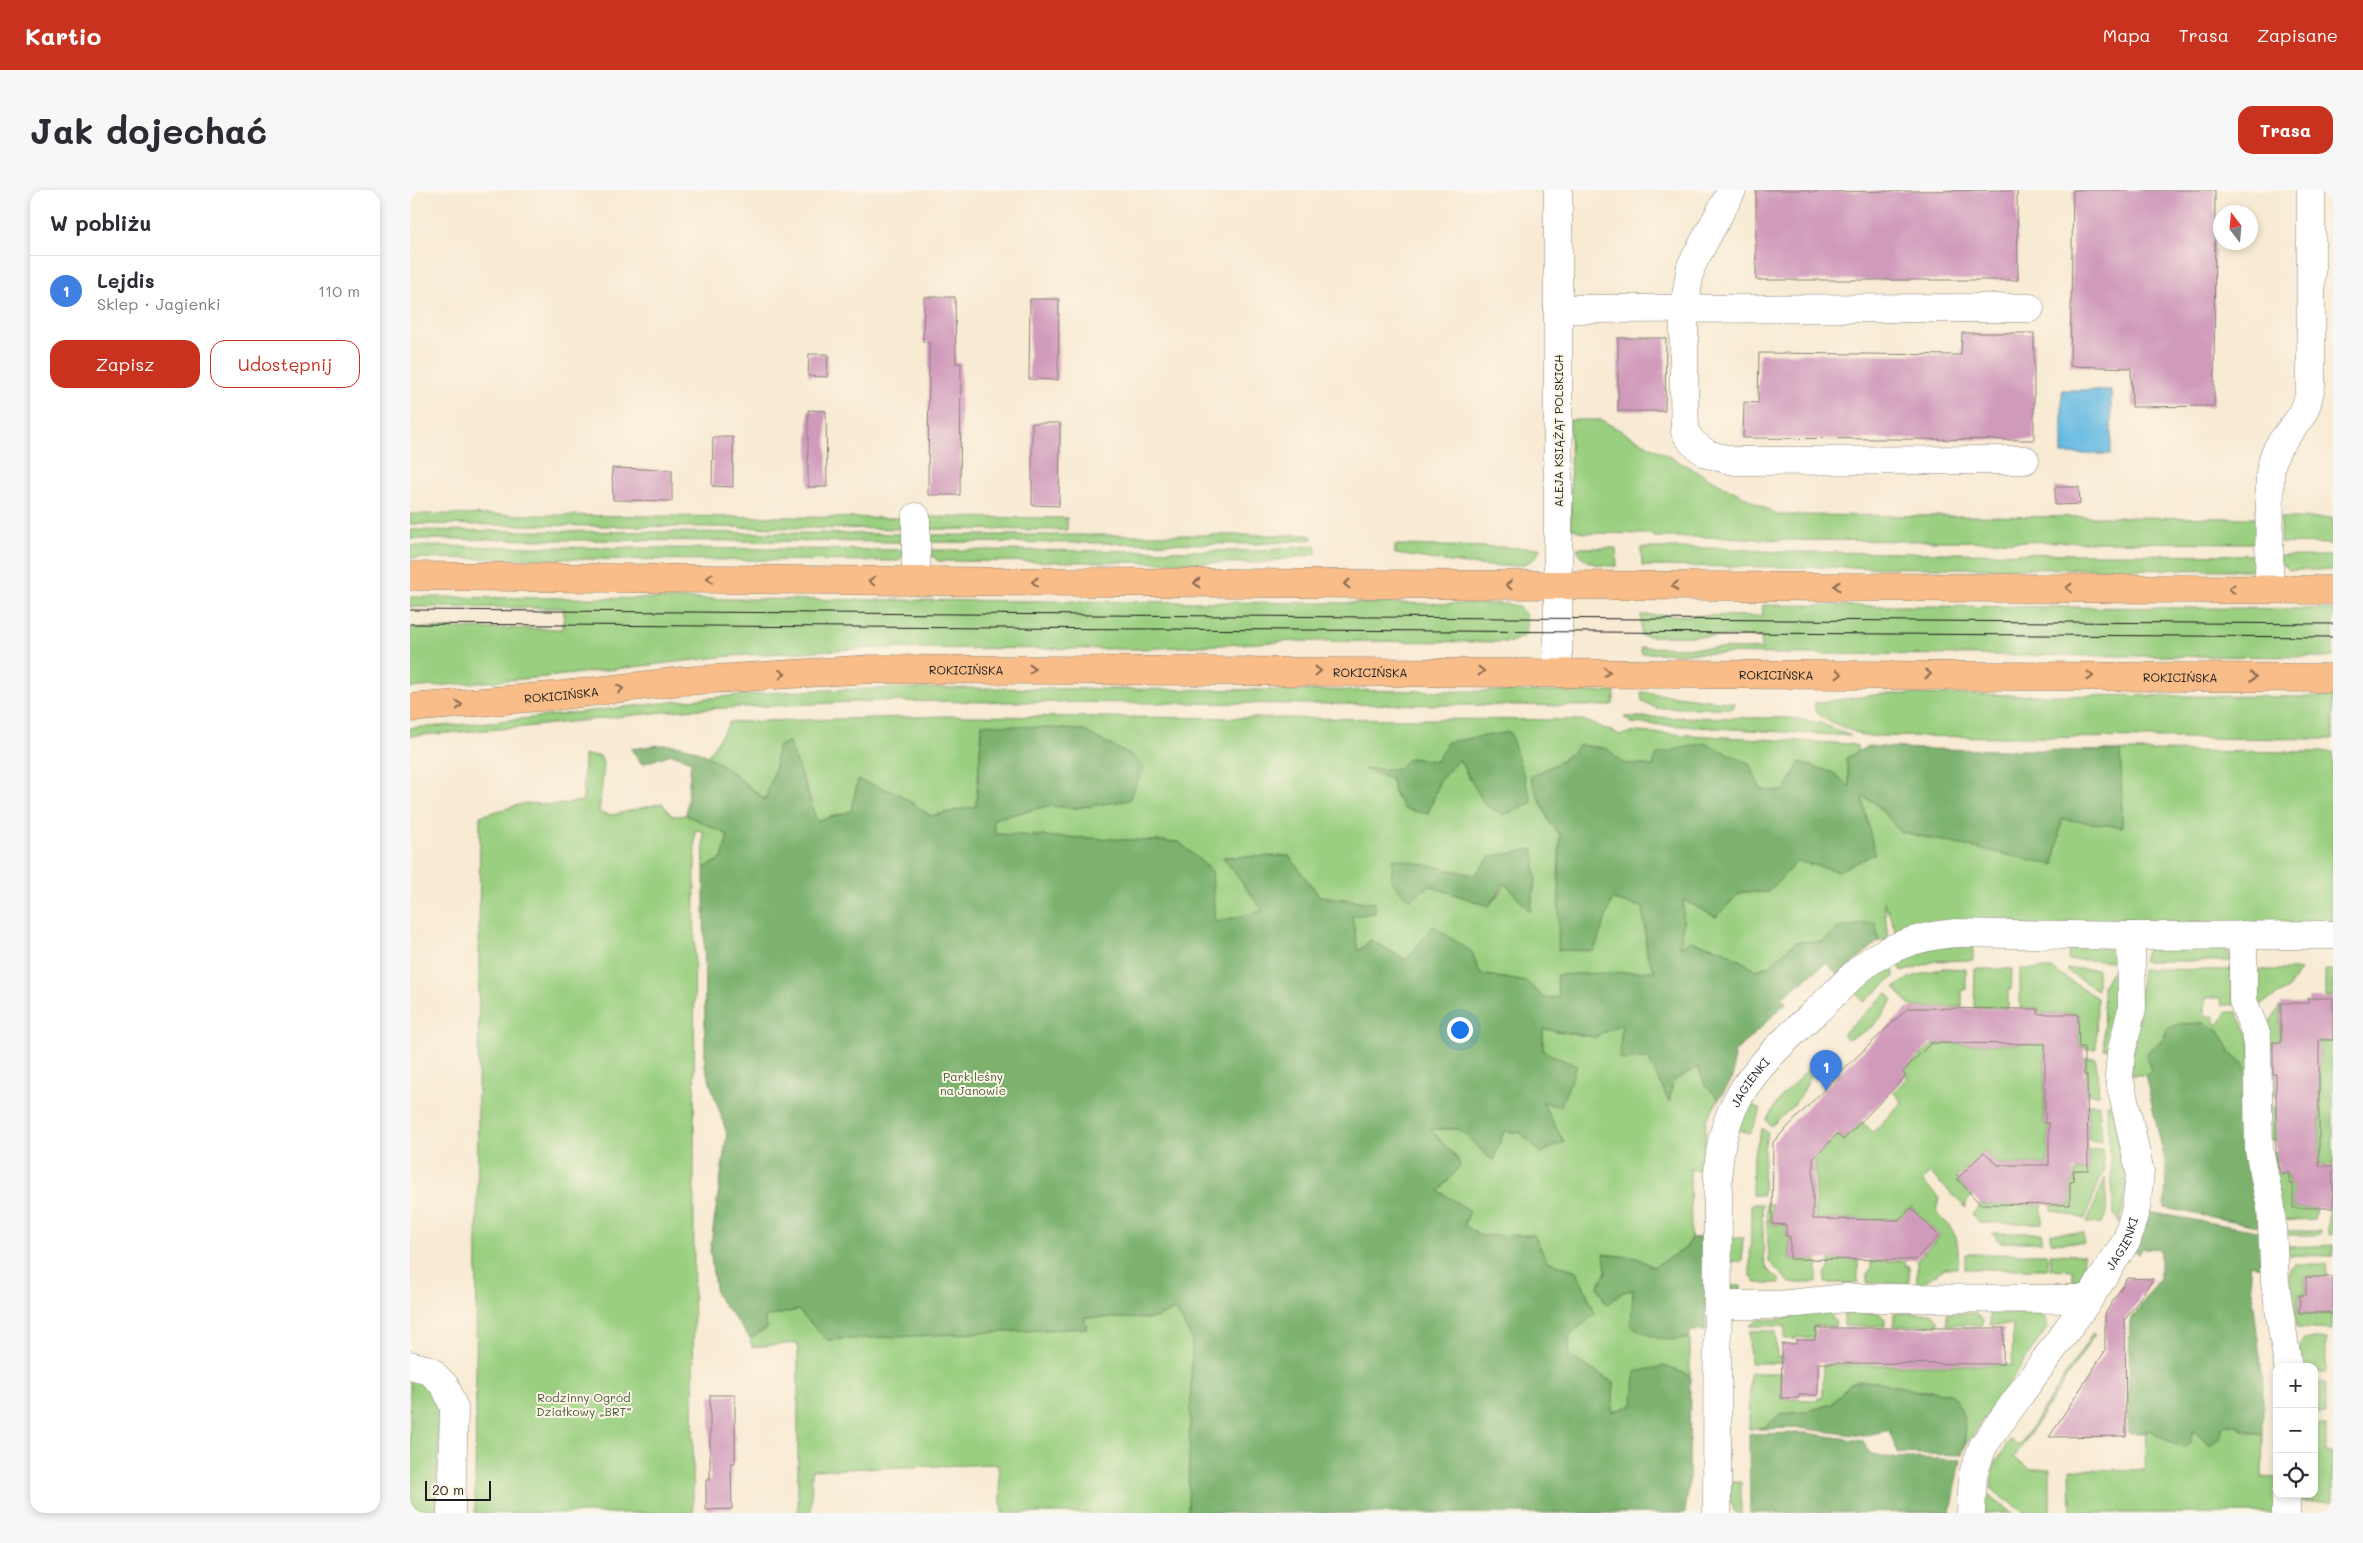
<!DOCTYPE html>
<html lang="pl">
<meta charset="utf-8">
<style>
:root{--surface:#fff;--page:#f7f7f7;--text:#2b2b33;--muted:#7c7c81;--line:#e1e1e2;--accent:#c8321e}
body{margin:0;font-family:Mali,sans-serif;background:var(--page);color:var(--text)}
.controls{position:absolute;right:15px;bottom:15px;display:grid;overflow:hidden;border-radius:10px;box-shadow:0 2px 8px #0003}
.controls button{width:45px;height:45px;display:grid;place-items:center;padding:0;border:0;border-bottom:1px solid var(--line);background:var(--surface);color:var(--text);font:25px sans-serif}
.compass{position:absolute;left:1803px;top:15px;width:45px;height:45px;border-radius:50%;background:var(--surface);box-shadow:0 2px 8px #0003;rotate:344deg}
.scale{position:absolute;left:15px;bottom:12px;width:66px;box-sizing:border-box;padding-left:5px;border:2px solid #1c1c1c;border-top:0;font-size:14px;line-height:18px;white-space:nowrap;color:#1c1c1c;-webkit-text-stroke:4px #fcf5e5;paint-order:stroke}
.you{position:absolute;left:1049px;top:839px;width:18px;height:18px;margin:-12px;border:4px solid #fff;border-radius:50%;background:#1a73e8;box-shadow:0 0 0 8px #1a73e833}
.badge{display:grid;place-items:center;width:32px;height:32px;border-radius:50%;background:var(--accent);color:#fff;font-size:16px;font-weight:700}
.pin{position:absolute;translate:-50% -41px;filter:drop-shadow(0 1px 2px #0008)}
.pin::after{content:'';position:absolute;top:26px;width:18px;height:15px;background:inherit;clip-path:polygon(0 0,100% 0,50% 100%)}
.list{margin:0;padding:0;list-style:none}
h2{display:flex;justify-content:space-between;align-items:center;height:65px;margin:0;padding:0 20px;font-size:21px}
h2 small{font-size:16px;font-weight:400;color:var(--muted)}
.list li{display:grid;grid-template-columns:32px 1fr auto;gap:15px;align-items:center;box-sizing:border-box;height:70px;padding:0 20px;border-top:1px solid var(--line)}
.list b{display:block;font-size:19px;white-space:nowrap}
.list p{margin:0;font-size:16px;white-space:nowrap;color:var(--muted)}
.list em{font-size:16px;font-style:normal;color:var(--muted)}
.actions{display:flex;gap:10px;padding:15px 20px}
.actions a{flex:1;padding:11px 0;border:1px solid var(--accent);border-radius:15px;text-align:center;font-size:18px;color:var(--accent)}
.actions .main{background:var(--accent);color:#fff}
.icon{flex:none;width:28px;height:28px;fill:none;stroke:currentColor;stroke-width:2;stroke-linecap:round;stroke-linejoin:round}
.map{position:relative;flex:none;width:1923px;height:1323px;overflow:hidden;border-radius:15px}
header{display:flex;align-items:center;gap:30px;box-sizing:border-box;height:70px;padding:0 25px;background:var(--accent);color:#fff}
header strong{font-size:24px}
nav{display:flex;gap:28px;margin-inline-start:auto;font-size:18px}
.intro{display:flex;align-items:center;justify-content:space-between;box-sizing:border-box;height:120px;padding:0 30px}
h1{margin:0;font-size:35px}
.button{padding:12px 22px;border-radius:15px;background:var(--accent);color:#fff;font-size:18px;font-weight:700}
main{display:flex;gap:30px;padding:0 30px}
aside{flex:1;background:var(--surface);border-radius:15px;box-shadow:0 2px 8px #0003}
.map>svg:first-child{display:block}
.green{fill:#9acf80;stroke:#5b764e;fill-rule:evenodd}
.forest{fill:#7bb26e;stroke:#4c6745}
.water{fill:#65bae2;stroke:#406b7f}
.building{fill:#d09abb}
.lines{fill:none;stroke-linecap:round;stroke-linejoin:round}
.minor-casing{stroke:#8a8378;stroke-width:29}
.major-casing{stroke:#8a8378;stroke-width:29}
.minor{stroke:#fff;stroke-width:28}
.major{stroke:#f8bd89;stroke-width:28}
.tram{stroke:#1c1c1c;stroke-width:1}
.oneway{stroke:#8a6c52}
.labels{text-anchor:middle;dominant-baseline:central;stroke-width:4;stroke-linejoin:round;paint-order:stroke}
.street-label{font-size:12px;fill:#1c1c1c;stroke:#fcf5e5}
.park-label{font-size:12px;fill:#485b3f;stroke:#fcf5e5}
</style>
<header>
<strong>Kartio</strong>
<nav><a>Mapa</a><a>Trasa</a><a>Zapisane</a></nav>
</header>
<div class="intro"><h1>Jak dojechać</h1><a class="button">Trasa</a></div>
<main>
<aside>
<h2>W pobliżu<small></small></h2>
<ul class="list">
<li><span class="badge" style="background:#3f7fe0">1</span><div><b>Lejdis</b><p>Sklep · Jagienki</p></div><em>110 m</em></li>
</ul>
<div class="actions"><a class="main">Zapisz</a><a>Udostępnij</a></div>
</aside>
<div class="map">
<svg width="1923" height="1323" viewBox="0 0 1923 1323">
<rect width="100%" height="100%" fill="#fcf5e5"/>
<filter id="ink" filterUnits="userSpaceOnUse"><feTurbulence type="fractalNoise" baseFrequency=".02" numOctaves="2"/><feDisplacementMap in="SourceGraphic" scale="10" xChannelSelector="R" yChannelSelector="G"/><feConvolveMatrix kernelMatrix="1 2 1 2 8 2 1 2 1" color-interpolation-filters="sRGB"/></filter>
<filter id="wash" filterUnits="userSpaceOnUse"><feTurbulence type="fractalNoise" baseFrequency=".0096" numOctaves="4" result="noise"/><feDisplacementMap in="SourceGraphic" scale="20" xChannelSelector="R" yChannelSelector="G"/><feGaussianBlur stdDeviation="1.12" result="paint"/><feColorMatrix in="noise" values="0 0 0 0 0 0 0 0 0 0 0 0 0 0 0 0 0 1.4 0 .05"/><feComposite in="paint" operator="in"/></filter>
<g filter="url(#wash)">
<rect width="100%" height="100%" fill="#f8ead3"/>
<path class="green" d="M1160 230H1191L1368 325 1848 328 1850 353 1369 350 1316 347H1245L1239 344 1174 343 1161 338Z
M0 324 496 328V339L0 334Z
M515 327 657 328V340L516 339Z
M1870 328H1923V354L1870 353Z
M0 340 496 344V352L0 349Z
M515 345H900L903 349 849 354 515 352Z
M906 355V364L849 373 528 371 516 360 850 361Z
M985 355 1131 358C1128 364 1125 369 1119 372 1096 384 1012 367 985 364Z
M0 356 496 360 489 371 0 368Z
M1167 358H1206L1207 376C1191 376 1173 375 1167 358Z
M1231 358H1314L1368 362 1850 365 1849 371 1843 380 1232 376Z
M1870 366H1923V380H1879L1870 371Z
M0 407 1098 414 1109 417 1116 425V445L1101 452 886 451 730 459 463 458 319 466 136 487 0 498V438L153 439 154 418 0 417Z
M1353 415 1923 419V467L1231 463V457L1352 459 1351 447 1231 446V425L1352 426Z
M522 498 1205 502 1203 514 1198 516 466 511 272 520 114 537 0 546V538C115 532 229 513 344 504 403 499 462 499 522 498Z
M1231 502 1325 513 1323 518H1246L1232 511Z
M1471 504 1923 507V549L1454 546 1416 530 1405 520V513Z
M536 526 1173 530 1211 545 1226 542 1440 554 1447 556 1448 562 1436 568 1440 597 1376 601 1351 600 1339 573 1244 576 1212 573 1198 559 1170 555 1152 571 1120 587 1140 633 1150 645 1148 688 1184 761 1202 710 1233 717 1237 764 1245 781 1147 785 1149 807 1133 808 1117 792 1070 784 1062 762 996 770 961 750 948 761 941 725 965 713 909 706 879 666 813 667 853 721 804 732 802 681 769 652 584 644 583 629 638 616 666 618 719 610 572 534 566 616 521 626 487 603 448 591 442 621 406 631 394 589 367 557 365 579 356 610 313 576 297 567 320 532ZM1099 542 1059 589 1049 569 1030 590 1018 624 984 602 982 590 999 568 1027 571ZM1124 659 1079 716 1020 696 1065 685 1080 667Z
M1214 527 1381 528 1410 533 1441 546 1221 533Z
M1711 561 1923 562V734L1487 744 1474 712 1478 750 1469 751 1428 738 1413 752H1386L1359 776 1346 780 1311 759 1279 751 1270 758 1273 734V709L1306 727 1331 702H1358L1387 671 1428 681 1452 607 1464 612 1491 642 1644 674 1652 629 1712 636Z
M174 565 190 566 194 575 189 623 202 625 252 613 262 626 276 625 318 645 312 669 294 678 293 641 285 640 283 1323H65L70 626 115 613 145 615 173 611Z
M1563 753V770L1525 771 1492 782 1488 770 1517 758Z
M1659 754 1708 760 1713 771 1658 770Z
M1817 758 1823 771H1733L1737 759Z
M1483 772 1484 787 1454 812 1442 799Z
M1532 778 1556 779V800H1552V817H1502L1484 798 1499 788Z
M1565 779H1602L1601 800H1598V818L1564 817Z
M1610 779H1642L1687 808 1686 859H1675V857L1669 856 1668 824 1629 823V818H1610Z
M1657 779H1687V800L1657 781Z
M1703 779H1713V812L1702 859H1694L1693 795Z
M1732 779 1824 780V815H1812L1811 808H1795V826H1804L1806 834H1810L1817 822H1827L1840 849V884L1823 866 1808 839 1794 833 1769 834 1755 843V849L1736 865 1741 880 1736 885H1720Z
M1849 780H1890L1877 800 1849 815 1846 783Z
M1915 780H1923V807H1915Z
M1477 803 1483 810C1467 833 1465 839 1437 849L1433 844Z
M1870 816V852H1862V860H1856L1854 841Z
M1211 833 1238 868 1260 911 1263 891 1289 877 1295 895 1309 909 1296 930 1294 969 1297 979 1280 980 1281 1048 1275 1059 1243 1077 1227 1068 1196 1082 1188 1096 1196 1115 1213 1102 1224 1100 1270 1150 1280 1148V1185L1253 1176 1223 1215 1202 1222 1204 1193 1159 1166V1147L1185 1123 1167 1081 1137 1071 1124 1045 1070 1046 1054 1035 1060 1021 1029 1001 1050 976 1047 968 1020 939H1049L1083 971 1094 941 1111 943 1131 963 1154 952 1131 911 1133 839 1185 847Z
M1899 851H1923V975L1909 974 1910 862H1899Z
M1523 854H1635L1634 934H1638V974H1588L1574 961 1546 988 1560 1004 1562 1002 1565 1004 1556 1012V1018L1520 983 1512 991 1529 1008 1526 1022C1547 1043 1549 1047 1548 1078H1535L1513 1093H1507V1070L1530 1046 1501 1017 1488 1029H1405V969L1428 945 1433 950 1452 932 1463 942 1492 912 1483 902 1498 887 1493 882Z
M1675 868H1686L1689 905 1678 904Z
M1406 871C1400 880 1399 890 1394 900 1386 915 1374 925 1361 936L1356 930 1371 907Z
M1856 871H1862V884L1866 885V906H1856Z
M1337 911 1351 920 1340 943 1324 939Z
M1678 914H1689L1692 951 1678 950Z
M1697 914H1704L1720 976 1710 1033 1704 1025Z
M1856 918H1866V951H1856Z
M1352 938 1358 943 1354 958 1353 1005H1342L1343 968Z
M1692 959 1694 979 1675 1029 1642 1020V1015H1661V992H1665V981L1679 980 1678 960Z
M1856 963H1866V983L1878 984 1879 995H1883V1018H1906L1904 1029 1870 1031Z
M1695 988 1697 1025 1691 1033H1677Z
M1570 1006H1572L1573 1015H1632V1033H1570L1562 1024 1570 1016Z
M1341 1014H1352L1354 1069 1357 1079 1370 1090V1093H1346L1340 1085Z
M1356 1014H1362L1361 1034 1376 1035V1046L1379 1047 1380 1070H1407V1093H1380L1359 1072Z
M1918 1019H1923V1044L1918 1045Z
M1870 1041H1910V1045H1870Z
M1582 1043H1632V1052H1590Z
M1641 1043H1674V1053L1641 1052Z
M1316 1048H1333L1332 1072H1320V1078H1317V1096H1331L1330 1107 1316 1098Z
M1923 1055V1066L1877 1065V1057Z
M1555 1064H1637V1079H1555Z
M1640 1064 1674 1065 1673 1085 1663 1093V1080L1640 1079Z
M1490 1067 1496 1068 1494 1073 1499 1077V1093H1457V1084L1461 1079V1071H1490Z
M1420 1070H1448V1093H1415V1084L1419 1079Z
M1885 1074H1917L1916 1087 1895 1086V1104L1889 1105 1888 1123 1922 1124V1140L1887 1138 1879 1083 1880 1078Z
M388 1120 417 1150 676 1138 674 1127 741 1129 766 1120 782 1149 778 1323H592L588 1274 402 1280 401 1323H388V1153L342 1157 340 1148 356 1139 355 1127Z
M1407 1122H1419L1425 1131 1426 1136H1404V1149L1386 1147V1149H1375V1136H1339L1348 1130 1370 1129Z
M1434 1123H1469L1475 1129V1136H1434Z
M1484 1123H1522L1528 1130V1135L1484 1136Z
M1537 1123H1565L1573 1130 1572 1135H1537Z
M1580 1123H1627C1634 1126 1638 1129 1637 1138L1555 1257 1556 1247 1553 1230 1525 1201H1509L1469 1192 1450 1191 1440 1194 1422 1214 1394 1222 1370 1224 1355 1237 1339 1239 1340 1183H1371V1209L1408 1210V1207H1413V1175H1602L1603 1135H1580Z
M1339 1141H1365L1367 1167H1371V1173H1340Z
M1683 1143 1685 1144 1604 1268 1621 1279H1640V1323H1614L1580 1298 1585 1274 1600 1250 1609 1256Z
M1894 1149H1916V1182H1904V1177H1892L1889 1155Z
M0 1187 18 1195 30 1229 26 1301 27 1323H0Z
M1904 1193H1916V1224H1904Z
M1822 1234 1838 1242 1853 1245 1852 1287 1867 1288V1323H1661L1660 1279 1735 1280 1736 1240 1782 1246 1783 1240 1801 1256 1811 1247 1812 1236Z
M1904 1235H1916V1263H1923V1312H1892V1304H1904Z
M1316 1292H1331V1323H1325L1323 1321Z
M1578 1305 1602 1323H1573L1572 1309Z"/>
<path class="forest" d="M572 534 672 540 724 567 734 578 719 610 666 618 638 616 583 629 585 644 769 652 802 681 805 732 853 721 813 667 879 666 909 706 965 713V723L942 726 948 761 961 750 996 770 1023 736 1062 762 1070 784 1117 792 1134 808 1149 807 1146 785 1245 781 1237 764 1233 717 1202 710 1184 761 1148 760 1150 645 1140 633 1120 587 1152 571 1170 555 1198 559 1212 573 1243 576 1247 564 1294 553 1339 573 1351 600 1375 601 1390 572 1424 583 1440 597 1436 568 1458 556 1510 559 1711 561 1712 637 1652 629 1644 675 1491 642 1464 612 1452 607 1465 664 1428 681 1387 671 1358 702H1331L1306 727 1273 710V734L1270 757 1279 751 1311 759 1346 780 1359 776 1386 752H1413L1428 738 1465 732 1469 751 1428 785 1416 773 1372 807 1377 812 1324 863 1323 888 1309 909 1295 895 1288 877 1263 891 1259 912 1238 868 1210 870 1211 834 1185 847 1133 839V861L1167 876 1150 917 1132 912 1154 952 1131 963 1111 943 1094 941 1083 971 1049 939H1020L1047 968 1050 976 1029 1001 1060 1021 1054 1035 1070 1046 1124 1045 1137 1071 1167 1081 1185 1123 1159 1147V1166L1204 1193 1202 1222 1223 1215 1225 1182 1253 1176 1280 1185 1279 1292 1275 1323H778L782 1149 766 1120 741 1129 674 1127 677 1138 417 1150 388 1120 355 1127 356 1139 340 1148 306 1105 300 1060 317 944 295 877 294 678 312 669 318 645 276 625 281 571 262 564 232 574 221 559C239 556 261 552 279 558 308 567 332 591 355 610L365 579 367 557 379 551 407 631 441 621 448 590 487 603 521 626 566 616Z
M1100 542 1122 612 1094 625 1075 615 1049 569 1030 590 1018 624 994 619 984 602 982 590 954 579H988L999 568 1027 571 1037 552Z
M1124 659 1126 689 1120 722 1095 693 1079 716 1020 696 999 710 981 691 983 668 1065 685 1080 667Z
M1794 833 1808 839 1823 866 1835 875 1853 1037 1755 1018 1756 975 1736 889V885L1741 880 1736 865 1739 860 1754 849 1757 839 1769 834Z
M1738 1022 1853 1042 1854 1078 1839 1074 1853 1193V1245C1840 1243 1824 1232 1812 1236L1811 1247 1801 1256 1783 1240 1780 1252 1775 1257C1759 1256 1751 1243 1736 1240V1243H1718L1720 1131 1750 1088V1059L1733 1058 1728 1064 1724 1062Z
M1294 1047 1296 1141H1280V1148C1253 1153 1243 1148 1221 1136L1223 1100 1213 1102 1196 1115 1188 1096 1196 1082 1194 1064 1227 1068 1243 1077 1275 1059 1281 1048Z
M1450 1191 1469 1192 1509 1201 1540 1203C1555 1217 1559 1246 1552 1265L1488 1263 1479 1240 1453 1246 1389 1238 1348 1239 1355 1237 1370 1224 1394 1222 1422 1214 1440 1194Z
M1397 1243 1452 1251 1461 1263 1472 1267 1551 1270 1541 1322 1340 1323 1339 1244Z"/>
<path class="water" d="M1652 200H1701V264H1652Z"/>
<g id="blocks">
<path class="building" d="M1346 0H1399V2L1607 0 1608 90H1346Z
M1663 0H1805L1804 216 1722 217 1721 178 1660 176Z
M514 107H545L546 173H551L550 305H518L519 152H513Z
M620 109H649L648 190 619 189Z
M1552 143H1624V250L1333 248 1334 212 1348 213 1349 163 1551 165Z
M1208 148H1256L1255 221H1208Z
M399 164H418L417 187 398 186Z
M398 220 416 221 417 297H398Z
M622 233H650L649 316 622 315Z
M303 247H323V297L302 296Z
M202 278 262 280V311L203 310Z
M1645 297H1669L1670 314 1645 315Z
M1898 808H1923V850H1909V976H1923V1018H1883V994H1879V983H1870L1866 966V884H1863V852H1871V813H1898Z
M1498 818 1628 819V824H1668L1669 857H1674V885H1677L1678 980H1663L1664 991 1660 992V1015L1570 1014 1547 989 1574 962 1588 975H1639V933H1635V854L1521 853 1492 882 1496 886 1433 950 1427 944 1403 969V1029L1488 1030 1501 1018 1529 1046 1505 1070 1380 1069V1046H1376V1035L1362 1034 1363 952 1436 877Z
M1896 1087H1923V1123H1889L1890 1105H1896Z
M1717 1088 1743 1089 1715 1130 1716 1246 1639 1247 1695 1161V1124Z
M1406 1138H1594L1593 1174 1408 1173V1205H1389V1208H1371L1372 1154H1386V1150H1405Z
M300 1205H325V1273H321L322 1319 296 1320V1290H300Z"/>
</g>
</g>
<g filter="url(#ink)">
<use href="#blocks" fill-opacity="0" stroke="#8a8378" stroke-width="1"/>
<g class="lines">
<g class="minor-casing">
<g id="minor">
<path d="M1148 0V482"/>
<path d="M1322 0 1281 76 1274 118V201L1275 242 1282 252 1297 264 1324 271 1615 270"/>
<path d="M1148 119 1620 118"/>
<path d="M506 391V327"/>
<path d="M1859 399 1860 282C1865 252 1876 249 1891 226 1897 217 1899 206 1901 196V0"/>
<path d="M1833 745V811L1847 846 1849 960 1861 1017 1865 1092 1878 1177"/>
<path d="M1308 1115H1369L1436 1108 1679 1109"/>
<path d="M0 1175 19 1180 35 1196 44 1218 41 1323"/>
<path id="s1" d="M1307 1323 1308 983C1309 958 1315 933 1327 910 1346 874 1386 840 1416 812 1433 795 1449 777 1470 765 1493 752 1520 745 1546 743L1721 746 1923 745"/>
<path id="s2" d="M1561 1323 1563 1284 1573 1256 1679 1109 1717 1050 1726 1018 1730 982 1709 887 1711 863 1722 819 1721 746"/>
<path d="M1876 1323V1304"/>
</g>
</g>
<g class="major-casing">
<g id="major">
<path d="M0 386 506 391 1923 400"/>
<path id="s3" d="M0 518 153 505 272 491 462 479 1923 488"/>
</g>
</g>
<use href="#minor" class="minor"/>
<use href="#major" class="major"/>
<path class="tram" d="M0 420 1923 434
M0 434 1923 447"/>
</g>
<defs><path id="oneway-chevron" d="M-2-3.5L2.5 0L-2 3.5" fill="none" stroke-width="1.6" stroke-linecap="round" stroke-linejoin="round" transform="scale(1.25)"/></defs>
<g class="oneway">
<use href="#oneway-chevron" transform="translate(300 388) rotate(-180)"/>
<use href="#oneway-chevron" transform="translate(462 391) rotate(-179)"/>
<use href="#oneway-chevron" transform="translate(625 392) rotate(-180)"/>
<use href="#oneway-chevron" transform="translate(787 393) rotate(-180)"/>
<use href="#oneway-chevron" transform="translate(937 394) rotate(-180)"/>
<use href="#oneway-chevron" transform="translate(1099 395) rotate(-180)"/>
<use href="#oneway-chevron" transform="translate(1265 396) rotate(-180)"/>
<use href="#oneway-chevron" transform="translate(1427 396) rotate(-180)"/>
<use href="#oneway-chevron" transform="translate(1659 398) rotate(-180)"/>
<use href="#oneway-chevron" transform="translate(1822 399) rotate(-180)"/>
<use href="#oneway-chevron" transform="translate(622 479)"/>
<use href="#oneway-chevron" transform="translate(908 481)"/>
<use href="#oneway-chevron" transform="translate(1071 481)"/>
<use href="#oneway-chevron" transform="translate(1197 482)"/>
<use href="#oneway-chevron" transform="translate(372 484) rotate(-4)"/>
<use href="#oneway-chevron" transform="translate(1429 484)"/>
<use href="#oneway-chevron" transform="translate(1518 484) rotate(1)"/>
<use href="#oneway-chevron" transform="translate(1680 486) rotate(1)"/>
<use href="#oneway-chevron" transform="translate(1843 487) rotate(1)"/>
<use href="#oneway-chevron" transform="translate(210 499) rotate(-7)"/>
<use href="#oneway-chevron" transform="translate(49 515) rotate(-5)"/>
</g>
</g>
<g class="labels">
<g class="street-label">
<text transform="translate(1148 241) rotate(-90)">ALEJA KSIĄŻĄT POLSKICH</text>
<text stroke="none"><textPath href="#s3" startOffset="558">ROKICIŃSKA</textPath></text>
<text stroke="none"><textPath href="#s3" startOffset="962">ROKICIŃSKA</textPath></text>
<text stroke="none"><textPath href="#s3" startOffset="1368">ROKICIŃSKA</textPath></text>
<text stroke="none"><textPath href="#s3" startOffset="1772">ROKICIŃSKA</textPath></text>
<text stroke="none"><textPath href="#s3" startOffset="152">ROKICIŃSKA</textPath></text>
<text stroke="none"><textPath href="#s1" startOffset="438">JAGIENKI</textPath></text>
<text stroke="none"><textPath href="#s2" startOffset="315">JAGIENKI</textPath></text>
</g>
<g class="park-label">
<text x="563" y="886">Park leśny<tspan x="563" dy="14">na Janowie</tspan></text>
<text x="174" y="1207">Rodzinny Ogród<tspan x="174" dy="14">Działkowy „BRT”</tspan></text>
</g>
</g>
</svg>
<div class="controls">
<button>+</button>
<button>−</button>
<button><svg class="icon" aria-label="locate" viewBox="0 0 24 24"><circle cx="12" cy="12" r="6"/><path d="M12 2v4M12 18v4M2 12h4M18 12h4"/></svg></button>
</div>
<svg class="compass" viewBox="-18 -18 36 36"><path d="M0-13l5 13h-10z" fill="#e53935"/><path d="M0 13l5-13h-10z" fill="#7c7c81"/></svg>
<div class="scale">20 m</div>
<div class="you"></div>
<div class="pin badge" style="left:1416px;top:901px;background:#3f7fe0">1</div>
</div>
</main>
